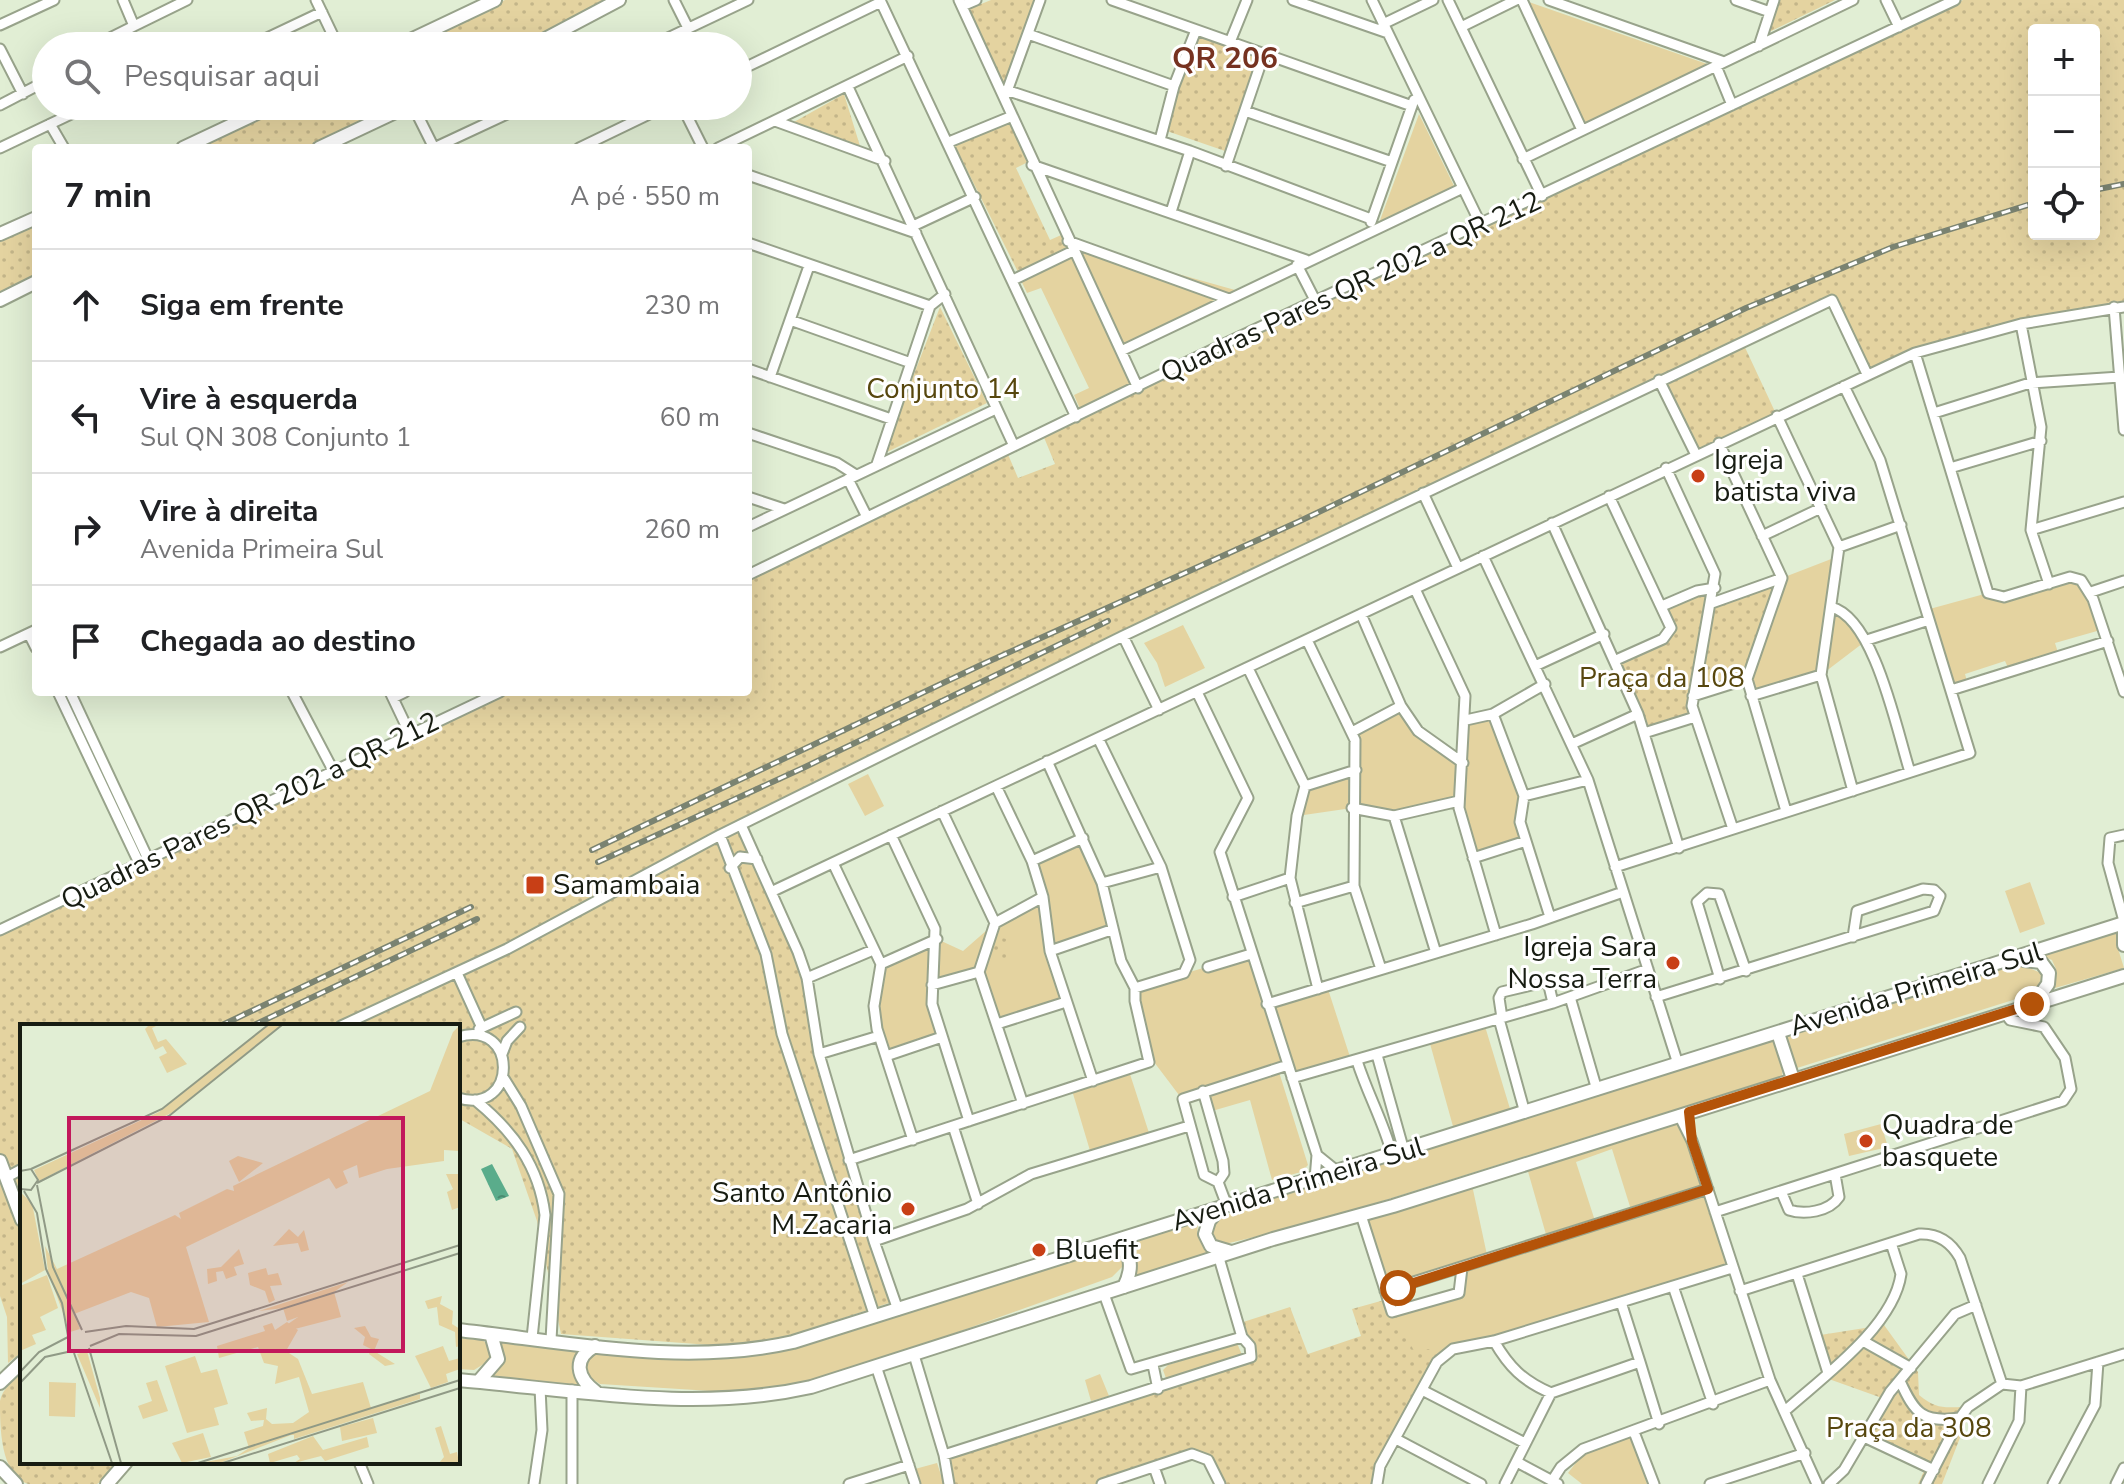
<!DOCTYPE html>
<html lang="pt">
<meta charset="utf-8">
<style>
:root{--surface:#fff;--page:#f6f6f6;--text:#202124;--muted:#757577;--line:#e0e0e0}
body{margin:0;font-family:"Nunito Sans",sans-serif;background:var(--page);color:var(--text)}
.controls{position:absolute;right:24px;top:24px;display:grid;overflow:hidden;border-radius:8px;box-shadow:0 8px 32px #0002}
.controls button{width:72px;height:72px;display:grid;place-items:center;padding:0;border:0;border-bottom:2px solid var(--line);background:var(--surface);color:var(--text);font:40px sans-serif}
.stop{position:absolute;width:24px;height:24px;margin:-18px;border:6px solid #b45309;border-radius:50%;background:#fff}
.stop.end{background:#b45309;border-color:#fff;box-shadow:0 2px 8px #0008}
.list{margin:0;padding:0;list-style:none}
h2{display:flex;justify-content:space-between;align-items:center;height:104px;margin:0;padding:0 32px;font-size:34px}
h2 small{font-size:26px;font-weight:400;color:var(--muted)}
.list li{display:grid;grid-template-columns:52px 1fr auto;gap:24px;align-items:center;box-sizing:border-box;height:112px;padding:0 32px;border-top:2px solid var(--line)}
.list b{display:block;font-size:30px;white-space:nowrap}
.list p{margin:0;font-size:26px;white-space:nowrap;color:var(--muted)}
.list em{font-size:26px;font-style:normal;color:var(--muted)}
.icon{flex:none;width:44px;height:44px;fill:none;stroke:currentColor;stroke-width:2;stroke-linecap:round;stroke-linejoin:round}
.map{position:relative;flex:none;width:2124px;height:1484px;overflow:hidden}
.search{position:absolute;background:var(--surface);box-shadow:0 8px 32px #0002;left:32px;top:32px;width:720px;height:88px;display:flex;align-items:center;gap:20px;box-sizing:border-box;padding:0 28px;border-radius:44px;color:var(--muted);font-size:30px}
.panel{position:absolute;background:var(--surface);box-shadow:0 8px 32px #0002;left:32px;top:144px;width:720px;height:552px;border-radius:8px}
.map>svg:first-child{display:block}
.grass{fill:#e4d3a0;fill-rule:evenodd}
.park{fill:url(#park-dots);fill-rule:evenodd}
.water{fill:url(#water-ripples)}
.lines{fill:none;stroke-linecap:round;stroke-linejoin:round}
.minor-casing{stroke:#98a38b;stroke-width:13}
.major-casing{stroke:#98a38b;stroke-width:16}
.minor{stroke:#fff;stroke-width:9}
.major{stroke:#fff;stroke-width:12}
.rail-casing{stroke:#7a8371;stroke-width:6}
.rail{stroke:#fff;stroke-width:3;stroke-dasharray:9;stroke-linecap:butt}
.route{stroke:#b45309;stroke-width:10}
.poi-dot{fill:#c83f16;stroke:#fff;stroke-width:3}
.labels{text-anchor:middle;dominant-baseline:central;stroke-width:6;stroke-linejoin:round;paint-order:stroke}
.street-label{font-size:28px;fill:#171c12;stroke:#fff}
.park-label{font-size:28px;fill:#57470e;stroke:#fff}
.poi-label{font-size:28px;fill:#171c12;stroke:#fff;text-anchor:start}
.neighbourhood-label{font-size:30px;font-weight:bold;fill:#763220;stroke:#fff}
.inset-road{fill:none;stroke:#909a86;stroke-width:2}
.view{fill:#c2185b;fill-opacity:0.15;stroke:#c2185b;stroke-width:4}
.inset-edge{fill:none;stroke:#171c12;stroke-width:4}
</style>
<div class="map">
<svg width="2124" height="1484" viewBox="0 0 2124 1484">
<defs>
<pattern id="park-dots" width="8" height="8" patternUnits="userSpaceOnUse" patternTransform="scale(2)"><rect width="8" height="8" fill="#e4d3a0"/><path d="M2 2h.1M6 6h.1" fill="none" stroke="#c3b589" stroke-width="1.8" stroke-linecap="round"/></pattern>
<pattern id="water-ripples" width="26" height="14" patternUnits="userSpaceOnUse" patternTransform="scale(2)"><rect width="26" height="14" fill="#5aac8b"/><path d="M2 4q2-2 4 0t4 0M15 11q2-2 4 0t4 0" fill="none" stroke="#498b70"/></pattern>
</defs>
<rect width="100%" height="100%" fill="#e1eed4"/>
<path class="grass" d="M1526 1 1710 65 1586 126Z
M1419 114 1455 188 1379 223Z
M1075 245 1235 290 1123 344 1089 274 1138 382 1080 409 1074 395 1089 388 1041 288 1027 293 1018 274Z
M1839 556 1831 607 1867 640 1821 675 1751 696 1747 679 1782 578Z
M2070 577 2091 586 2104 629 2055 643 2059 656 2010 672 2005 661 1965 674 1968 685 1951 690 1926 610 1988 593 1996 597Z
M1183 625 1205 668 1165 687 1157 663 1144 643Z
M1401 706 1418 731 1462 762 1466 720 1493 714 1522 801 1526 841 1473 858 1459 801 1394 816 1352 808 1297 816 1305 786 1356 769 1352 732Z
M868 774 884 806 865 816 848 784Z
M1083 838 1102 883 1111 930 1050 951 1066 1002 997 1024 979 972 931 985 942 1037 886 1056 877 1029 881 964 937 939 963 951 995 923 1043 897 1032 861Z
M2030 882 2045 924 2020 933 2005 891Z
M2119 930 2116 942 2124 968 2055 988 2056 969 2052 960 2040 955Z
M1251 954 1267 1004 1327 986 1352 1063 1292 1078 1288 1065 1182 1099 1154 1062 1135 988Z
M2017 963 2041 973 2040 989 2032 994 1797 1068 1785 1034Z
M1484 1023 1511 1112 1454 1130 1429 1040Z
M1768 1041 1774 1042 1783 1067 1782 1076 1312 1223 1225 1244H1218L1210 1237 1211 1223 1216 1219 1307 1186Z
M1129 1071 1150 1136 1091 1154 1071 1087Z
M1279 1072 1308 1165 1301 1172 1272 1180 1250 1100 1212 1111 1205 1092Z
M1685 1112 1731 1267 1453 1349 1413 1350 1393 1313 1461 1289 1455 1271 1547 1238 1527 1168ZM1612 1149 1632 1213 1596 1224 1576 1162Z
M1881 1124 1888 1147 1849 1156 1844 1134Z
M1472 1185 1487 1255 1386 1291 1365 1220Z
M1199 1218C1195 1237 1199 1244 1215 1253L1135 1276 1132 1256 1122 1244Z
M1113 1249 1123 1257 1122 1267 1112 1277 913 1348 802 1383 743 1393 600 1384 587 1376 582 1363 587 1352 739 1355Z
M458 1338 482 1340 489 1345 490 1360 474 1370 458 1369Z
M498 1338 585 1347C572 1361 572 1370 580 1387L493 1378 503 1357Z
M1237 1343 1242 1355 1167 1381 1163 1370 1168 1365Z
M1100 1374 1109 1396 1091 1401 1085 1380Z
M1632 1437 1647 1484H1582L1568 1473 1585 1451Z
M937 1463 944 1484H919L915 1469Z"/>
<path class="park" d="M505 0H608L521 46H410Z
M991 0H1034L1004 90 969 9Z
M1780 0H1835L1767 33Z
M1963 0H2124V306L1941 344 1867 373 1833 300 1742 341 1777 416 1696 455 1659 381 741 825 807 978 811 1012 850 1161 880 1243 892 1302 792 1335 737 1347 561 1334 537 1221 512 1149 458 1118V1026H22V1206L15 1178 0 1155V930L394 740 505 692H748V581L1007 452 1018 478 1055 464 1043 435ZM2034 30H2094V234H2034Z
M1197 36 1258 57 1225 151 1164 130Z
M844 94 860 146 794 122Z
M286 106H397L310 148H198Z
M1014 116 1034 159 1016 168 1050 240 1068 232 1074 244 1018 272 953 142Z
M36 224V278L0 295V241Z
M940 307 987 403 883 454Z
M1782 578 1747 679 1693 696 1695 717 1644 733 1616 660 1666 637 1671 628 1662 606 1715 588 1712 602Z
M994 936 1011 940 1006 963 988 959Z
M0 1167 22 1227V1352L8 1363 7 1317 0 1296Z
M1388 1299 1413 1349H1453L1437 1362 1381 1466 1378 1484H1218L1203 1456 1192 1454 1102 1484H947L942 1455 1247 1357 1237 1324 1290 1307 1308 1354 1361 1336 1352 1309Z
M1884 1325 1918 1372 1919 1395C1939 1412 1948 1406 1972 1407L1942 1484H1918L1924 1471 1867 1444 1882 1398 1826 1378 1814 1336Z
M22 1371V1462H119C113 1470 106 1480 97 1484 89 1484 35 1484 28 1484 0 1474 0 1427 0 1401 2 1389 14 1380 22 1371Z"/>
<path class="water" d="M492 1164 509 1196 496 1201 481 1169Z"/>
<g class="lines">
<g class="minor-casing">
<path id="minor" d="M123 0 134 26 187 0
M316 0 338 46
M674 0 688 28
M880 0 1076 417
M959 0 1138 388
M1112 0 1412 106
M1293 0 1388 33
M1372 0 1481 225
M1448 0 1542 196
M1522 0 1582 130
M1549 0 1724 62
M1736 0 1770 12
M1886 0 1899 27
M962 6 976 0
M1383 24 1433 0
M0 25 54 0
M1461 27 1516 0
M1028 34 1174 86
M1230 42 1247 0
M94 46 134 26
M250 46 322 12
M651 46 748 0
M1759 46 1774 0
M0 49 23 94
M1716 66 1732 105
M738 71 881 2
M848 87 1014 446
M1006 90 1190 151 1371 219
M1006 94 1040 0
M0 105 46 81
M413 106 434 148
M638 106 643 117
M682 106 703 148
M1245 111 1392 162
M775 121 885 161
M50 124 64 148
M1160 140 1174 86 1196 30
M949 142 1010 117
M0 148 88 106
M434 148 524 106
M579 148 666 106
M718 148 908 56
M1523 159 1853 0
M1032 165 1306 260
M1226 166 1264 54
M748 175 916 233
M1171 212 1190 151
M1371 222 1414 100
M913 226 975 197
M1068 241 1229 299
M748 243 930 306
M1297 265 1316 302
M1013 280 1073 251
M2114 307 2124 430
M790 320 911 363
M2021 324 2041 427 2031 530 2049 584
M1121 351 1463 188
M1915 353 1988 593 2004 597 2070 577 2081 580 2093 599 2124 692
M748 369 891 419
M770 377 809 266
M1659 380 1696 455
M1934 413 2030 383 2120 377
M1777 416 1839 547 1821 675 1853 791
M748 433 837 463 856 475
M1719 443 1782 578 1747 679 1786 811
M877 464 930 306 945 294
M1666 468 1715 574 1692 706 1733 829
M1950 468 2041 441
M848 479 867 517
M1423 493 1458 568
M1609 496 1671 628 1663 639 1616 660
M748 497 784 509
M1552 523 1638 714 1679 848
M748 527 996 409
M2031 530 2124 502
M1762 536 1821 508
M1839 547 1901 525
M1483 556 1588 780 1678 1064
M748 575 1226 343 1955 0
M1415 589 1465 696 1459 808 1496 935
M2091 592 2124 581
M1712 603 1782 578
M1662 606 1697 591 1715 588
M1831 607C1875 618 1897 732 1910 772
M1361 614 1401 706 1418 731 1463 763
M29 634 36 648
M1123 636 1159 710
M1307 640 1355 740 1354 886 1381 969
M1867 640 1929 620
M0 647 36 630
M1535 666 1604 634
M1248 668 1305 786 1297 816 1290 878 1318 989
M1951 690 2108 641
M58 692 140 865
M70 692 149 861
M292 692 334 772
M390 692 410 734
M1197 692 1248 798 1220 852 1317 1155 1315 1179
M1693 696 1747 679
M1751 696 1821 675
M393 698 405 692
M1493 714 1524 796 1588 780
M1466 720 1493 714 1545 684
M1352 732 1401 706
M1644 733 1695 717
M1098 738 1161 867 1190 960 1184 973 1135 988
M1574 743 1638 714
M996 786 1032 861 1043 897 1050 951 1093 1081
M1305 786 1356 770
M1524 796 1520 822 1550 917
M1352 808 1394 816 1436 953
M942 811 995 923 979 972 1023 1104
M1394 816 1459 801
M741 825 798 952 807 978 819 1054 874 1241 898 1310
M720 835 766 954 782 1034 875 1317
M891 835 935 929 932 1004 969 1121
M2124 835 2110 838 2108 863 2124 921
M1473 858 1526 841
M1032 861 1083 838
M833 863 881 964 874 1006 877 1029 913 1140
M1615 867 1970 753 1880 460 1844 386
M730 868 740 857 757 859
M1102 883 1161 867
M773 891 1915 353 2021 324 2124 307
M1233 897 1290 878
M1295 903 1354 886
M995 923 1043 897
M0 930 500 692
M1050 951 1111 930
M881 964 937 939
M1208 967 1251 954
M457 973 482 1028
M807 978 873 950
M1720 979 1697 902 1707 893 1719 894 1746 971
M932 985 979 972
M1570 997 1597 1090
M1656 997 1934 911 1940 896 1934 890 1923 889 1857 911 1853 937
M1267 1004 1532 924 1623 892
M1502 1018 1499 998 1502 992 1544 982 1549 986 1553 1003
M1499 1019 1525 1113
M997 1024 1066 1002
M341 1026 507 949 720 835 1123 636 1832 300 1867 374
M479 1029 516 1012
M458 1037C518 1018 519 1116 458 1098
M502 1054 507 1041 520 1027
M819 1054 879 1036
M1377 1055 1404 1151
M886 1056 942 1037
M1357 1061C1368 1095 1383 1121 1392 1154
M503 1077 521 1106 559 1194 551 1340
M1292 1078 1553 1003 1648 969
M1203 1091 1223 1161 1224 1173 1218 1182 1227 1206
M475 1100C513 1131 539 1166 545 1215L532 1338
M1679 1115 1692 1141 1770 1380 1817 1484
M953 1126 978 1204
M1317 1155 1338 1172
M849 1160 1149 1062 1135 1001V988L1121 961 1102 883 1047 761
M7 1177 22 1169
M1218 1182 1204 1175 1183 1099 1288 1065
M1781 1191 1789 1210C1804 1215 1829 1212 1839 1197L1835 1174
M1715 1212 2063 1101 2071 1089 2065 1058 2044 1027 2010 1020 2005 1013
M1361 1215 1392 1312 1459 1293 1462 1268
M874 1241 967 1209 1031 1174 1189 1126
M1219 1258 1242 1337
M1797 1274 1828 1373
M1673 1286 1713 1404
M1385 1291 1708 1189
M1740 1291 1919 1234C1938 1233 1951 1242 1960 1258L2002 1384 2021 1386 2124 1354
M1494 1341C1509 1367 1523 1381 1551 1393
M1863 1341 1911 1368
M914 1355 944 1455 949 1484
M1640 1362 1659 1424
M1153 1365 1158 1389
M876 1366 915 1484
M1900 1381C1915 1414 1923 1423 1960 1418
M1422 1390 1525 1443
M1786 1410C1823 1377 1894 1326 1901 1274L1891 1243
M1634 1432 1654 1484
M1864 1437 1934 1470
M1396 1439 1481 1484
M944 1455 1251 1357 1250 1346 1242 1337 1131 1369 1104 1294
M359 1462 368 1484
M1517 1462 1558 1484
M1154 1467 1160 1484
M1552 1481 1561 1467 1583 1449 1770 1380
M534 1484 542 1430 540 1388
M572 1484V1390
M849 1484 909 1465
M1102 1484 1192 1454 1208 1460 1220 1484
M1377 1484 1380 1466 1437 1362 1453 1349 1494 1341 1732 1268
M1505 1484 1551 1393 1640 1362 1621 1302
M1710 1484 1805 1453
M1829 1484 1844 1470 1890 1392 1955 1314 1976 1305
M1926 1484 1960 1418 1968 1407 2002 1384
M1988 1484 2019 1421 2021 1386
M2053 1484 2095 1405 2098 1362
M2116 1484 2124 1468"/>
</g>
<g class="major-casing">
<path id="major" d="M398 46 495 0
M532 46 619 0
M183 148 272 106
M319 148 408 106
M0 234 36 218
M0 300 36 282
M2124 926V945
M2024 960 2041 962 2049 973 2048 984 2035 1002
M1778 1033 1793 1079
M0 1161 22 1220
M1219 1209 1209 1221 1205 1234 1211 1246 1231 1252
M1110 1244C1134 1248 1133 1269 1124 1287
M458 1330C567 1342 684 1367 793 1342L2124 923
M595 1346C572 1359 577 1378 596 1392
M458 1380C575 1390 695 1413 811 1387L1273 1239 1393 1206 2124 976
M479 1381 498 1359 491 1334
M0 1383 22 1362
M0 1467 16 1484
M107 1484 126 1462"/>
</g>
<use href="#minor" class="minor"/>
<use href="#major" class="major"/>
<g class="rail-casing">
<path id="rail" d="M2094 190 2124 184
M592 850 983 664 1300 521 1746 308 1893 247 2034 203
M598 862 803 768 1108 621
M220 1026 471 907
M252 1026 477 919"/>
</g>
<use href="#rail" class="rail"/>
</g>
<g class="lines">
<path class="route" d="M1398 1288 1708 1189 1692 1141 1689 1112 2032 1004"/>
</g>
<g class="poi-dot">
<circle cx="1698" cy="476" r="8"/>
<rect x="525" y="875" width="20" height="20" rx="4"/>
<circle cx="1673" cy="963" r="8"/>
<circle cx="1866" cy="1141" r="8"/>
<circle cx="908" cy="1209" r="8"/>
<circle cx="1039" cy="1250" r="8"/>
</g>
<g class="labels">
<g class="street-label">
<text transform="translate(1351 287) rotate(-25)">Quadras Pares QR 202 a QR 212</text>
<text transform="translate(250 811) rotate(-26)">Quadras Pares QR 202 a QR 212</text>
<text transform="translate(1916 989) rotate(-17)">Avenida Primeira Sul</text>
<text transform="translate(1298 1184) rotate(-17)">Avenida Primeira Sul</text>
</g>
<g class="park-label">
<text x="943" y="389">Conjunto 14</text>
<text x="1662" y="678">Praça da 108</text>
<text x="1909" y="1428">Praça da 308</text>
</g>
<g class="poi-label">
<text x="1714" y="460">Igreja<tspan x="1714" dy="32">batista viva</tspan></text>
<text x="553" y="885">Samambaia</text>
<text x="1657" y="947" text-anchor="end">Igreja Sara<tspan x="1657" dy="32">Nossa Terra</tspan></text>
<text x="1882" y="1125">Quadra de<tspan x="1882" dy="32">basquete</tspan></text>
<text x="892" y="1193" text-anchor="end">Santo Antônio<tspan x="892" dy="32">M.Zacaria</tspan></text>
<text x="1055" y="1250">Bluefit</text>
</g>
<g class="neighbourhood-label">
<text x="1225" y="58">QR 206</text>
</g>
</g>
<g transform="translate(20 1024)">
<rect width="440" height="440" fill="#e1eed4"/>
<path d="M129 1H138L132 4 138 18 146 15 167 40 147 49 139 33 147 29 143 22 135 26 125 5ZM218 132 243 139 219 158 209 137ZM269 205 278 213 284 206 289 226 281 228 278 219 253 222ZM219 225 224 240 214 243 217 251 206 255 203 247 196 248 197 257 188 260 187 245 201 243ZM246 244 248 251 258 249 262 261 250 262 255 276 249 279 245 267 230 261 228 249ZM328 258 314 268 321 293 271 306 268 300 278 293 267 297 263 284 239 287ZM67 327 80 374V384L57 330ZM175 332 181 349 197 345 208 380 194 384 199 401 167 409 145 342ZM137 356 148 387 123 395 118 382 132 377 126 359ZM29 358 56 359 55 393 29 392Z" fill="#e4d3a0"/>
<path d="M247 1H261L153 88 19 157 14 146 139 88ZM440 1V136L439 127 424 126V137L367 145 339 154 337 141 323 147 328 159 316 165 309 154 166 223 189 298 137 303 129 274 111 268 54 290 60 305 50 308 28 248 25 222 37 245 155 191 161 195 159 189 207 165 214 167 213 162 410 67 433 8ZM426 150H440V183L432 186 427 168 433 165ZM0 168 12 179 25 246 0 260ZM27 251 38 284 20 293 26 306 12 311 16 320 0 327V262ZM422 272 420 280 433 287 432 300 440 305V322L436 323 435 308 419 301 417 283 408 285 405 277ZM267 298 278 306 266 327 278 335 292 370 343 358 351 384 400 370V375L274 415V411H271L200 439H180L217 432 229 424 224 408 243 402 244 396 231 397 227 389 247 384 246 395 252 400 273 399 289 388 279 353 255 360 258 342 244 339 238 323 199 334 197 322 245 307 243 302 252 299 255 306ZM345 302 351 313 359 315 354 327 375 340 365 342 349 330 351 325 343 321 345 313 334 304ZM423 322 429 337 440 334V345L426 350 428 358 411 364 395 332ZM353 394 357 409 322 417 320 403ZM421 402 430 430 437 428 439 439H419L424 433 415 404ZM183 409 191 433 162 439 152 419ZM293 412 303 426 347 413 349 423 305 437 301 432 274 439 280 435 277 431 250 439 248 430 243 432Z" fill="#e4d3a0"/>
<path class="inset-road" d="M11 145 142 85 248 1M0 147 11 145 18 156 11 166 0 165M17 159 149 92 262 1M17 161 33 243 62 306M4 167 17 189 26 245 42 279 48 312M65 308 106 302 174 305 440 221M70 322 99 310 176 312 440 229M69 324 101 439M54 329 92 439M0 348 19 328 48 313M0 359 25 333 52 327M178 439 440 356M203 439 440 364"/>
<path class="view" d="M49 94H383V327H49Z"/>
<rect width="440" height="440" class="inset-edge"/>
</g>
</svg>
<div class="controls">
<button>+</button>
<button>−</button>
<button><svg class="icon" aria-label="locate" viewBox="0 0 24 24"><circle cx="12" cy="12" r="6"/><path d="M12 2v4M12 18v4M2 12h4M18 12h4"/></svg></button>
</div>
<div class="stop" style="left:1398px;top:1288px"></div>
<div class="stop end" style="left:2032px;top:1004px"></div>
<div class="search"><svg class="icon" aria-label="search" viewBox="0 0 24 24"><circle cx="10" cy="10" r="6"/><path d="M15 15l6 6"/></svg>Pesquisar aqui</div>
<section class="panel">
<h2>7 min<small>A pé · 550 m</small></h2>
<ul class="list">
<li><svg class="icon" aria-label="ahead" viewBox="0 0 24 24"><path d="M12 20V5M6 11l6-6 6 6"/></svg><div><b>Siga em frente</b></div><em>230 m</em></li>
<li><svg class="icon" aria-label="left" viewBox="0 0 24 24"><path d="M17 20v-9H6M10 6l-5 5 5 5"/></svg><div><b>Vire à esquerda</b><p>Sul QN 308 Conjunto 1</p></div><em>60 m</em></li>
<li><svg class="icon" aria-label="right" viewBox="0 0 24 24"><path d="M7 20v-9h11M14 6l5 5-5 5"/></svg><div><b>Vire à direita</b><p>Avenida Primeira Sul</p></div><em>260 m</em></li>
<li><svg class="icon" aria-label="arrive" viewBox="0 0 24 24"><path d="M6 21V4h12l-3 4 3 4H6"/></svg><div><b>Chegada ao destino</b></div></li>
</ul>
</section>
</div>
